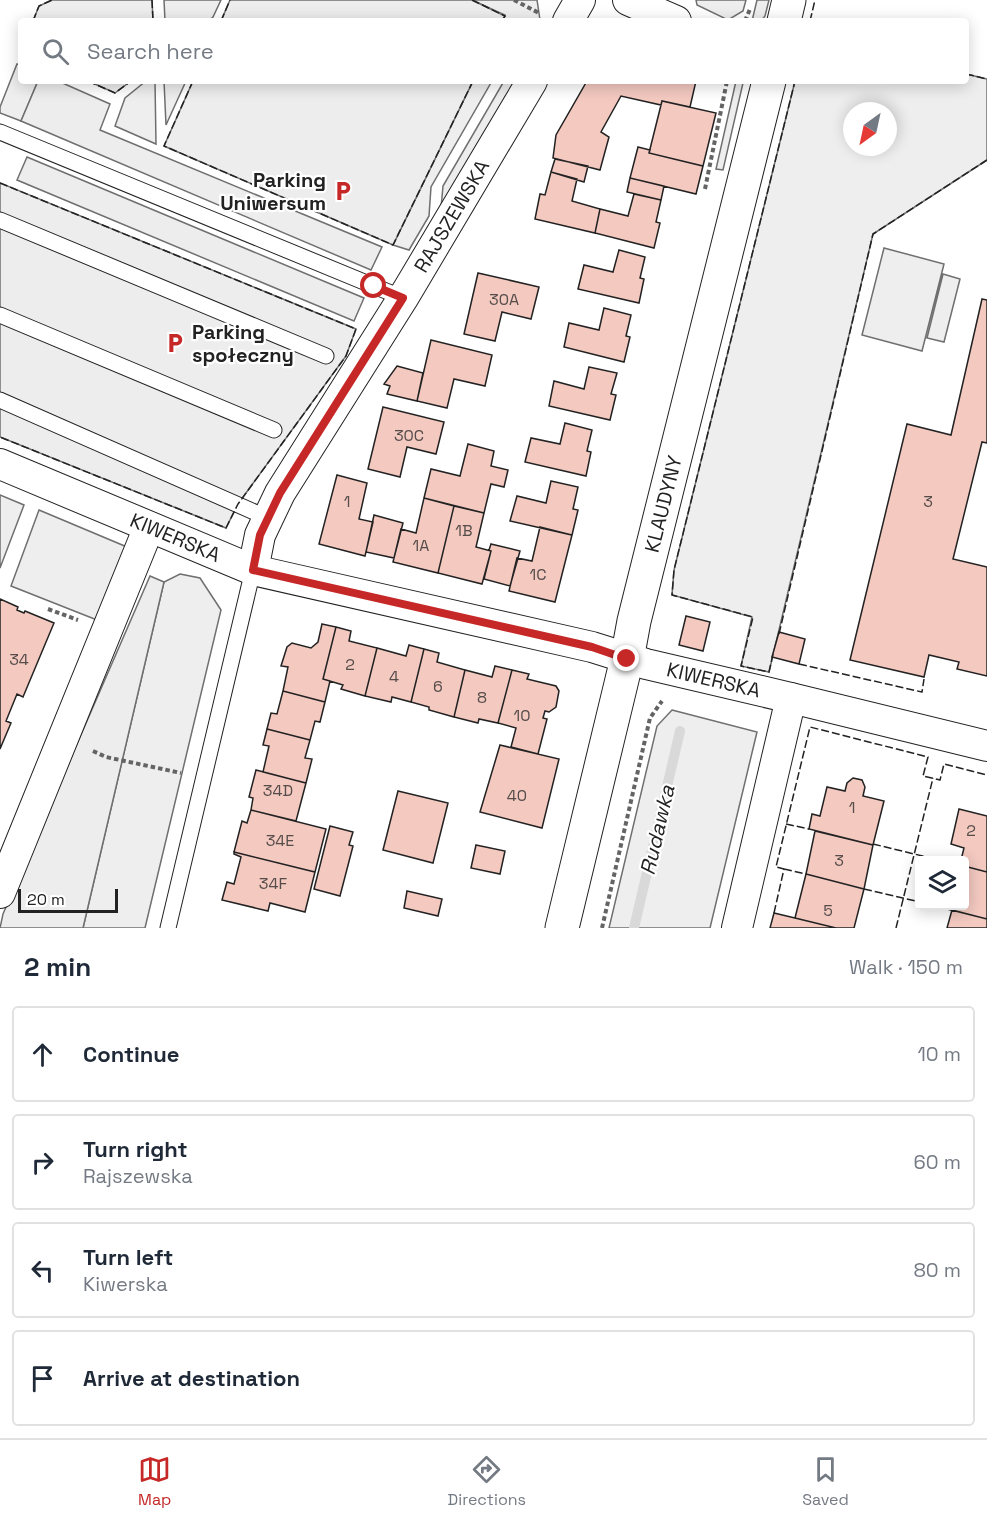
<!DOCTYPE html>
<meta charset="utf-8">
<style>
:root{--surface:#fff;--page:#f2f2f3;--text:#1f2937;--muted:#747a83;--line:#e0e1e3;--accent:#c62828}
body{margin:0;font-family:"Space Grotesk",sans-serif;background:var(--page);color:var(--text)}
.controls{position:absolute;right:18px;bottom:18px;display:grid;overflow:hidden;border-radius:6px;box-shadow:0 3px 15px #0003}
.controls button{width:54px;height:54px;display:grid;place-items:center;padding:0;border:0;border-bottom:2px solid var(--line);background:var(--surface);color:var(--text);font:30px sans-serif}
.compass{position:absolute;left:843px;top:102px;width:54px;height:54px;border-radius:50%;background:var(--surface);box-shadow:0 3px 15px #0003;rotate:213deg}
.scale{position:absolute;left:18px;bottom:15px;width:100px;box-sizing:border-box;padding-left:6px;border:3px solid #222;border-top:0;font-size:16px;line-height:21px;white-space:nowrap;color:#222;-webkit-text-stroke:4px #fff;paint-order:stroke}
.stop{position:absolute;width:18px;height:18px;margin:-14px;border:4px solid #c62828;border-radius:50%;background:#fff}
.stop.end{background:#c62828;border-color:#fff;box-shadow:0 2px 6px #0008}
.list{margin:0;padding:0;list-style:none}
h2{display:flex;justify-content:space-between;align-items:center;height:78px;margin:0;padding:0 24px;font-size:26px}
h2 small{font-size:20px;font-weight:400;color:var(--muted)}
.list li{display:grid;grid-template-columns:39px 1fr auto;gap:18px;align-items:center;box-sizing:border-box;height:96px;margin:0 12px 12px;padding:0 12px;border:2px solid var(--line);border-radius:6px}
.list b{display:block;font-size:22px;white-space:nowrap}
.list p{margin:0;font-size:20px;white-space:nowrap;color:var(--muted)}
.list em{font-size:20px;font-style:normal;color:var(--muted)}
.icon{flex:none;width:33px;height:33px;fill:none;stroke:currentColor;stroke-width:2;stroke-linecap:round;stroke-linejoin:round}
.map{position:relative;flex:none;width:987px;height:928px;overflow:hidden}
.search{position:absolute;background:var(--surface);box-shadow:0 3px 15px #0003;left:18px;right:18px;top:18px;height:66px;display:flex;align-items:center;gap:15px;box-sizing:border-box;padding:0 21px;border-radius:6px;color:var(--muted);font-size:22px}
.sheet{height:510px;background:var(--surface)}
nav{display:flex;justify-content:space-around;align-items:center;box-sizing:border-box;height:84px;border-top:2px solid var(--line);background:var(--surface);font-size:16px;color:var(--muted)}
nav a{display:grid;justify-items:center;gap:3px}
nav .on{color:var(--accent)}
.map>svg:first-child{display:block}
.green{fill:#eee;stroke:#6f6f6f;stroke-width:1.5;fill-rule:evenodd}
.parking{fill:#ededed;stroke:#6f6f6f;stroke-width:1.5}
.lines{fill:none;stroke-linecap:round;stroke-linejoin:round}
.stream{stroke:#d9d9d9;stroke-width:10}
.building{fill:#f3c9c0;stroke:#222;stroke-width:1.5}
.service-casing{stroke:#222;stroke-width:17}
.minor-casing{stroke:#222;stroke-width:32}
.tertiary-casing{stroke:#222;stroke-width:35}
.path{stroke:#646464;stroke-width:4;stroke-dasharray:4.5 3;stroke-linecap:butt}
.service{stroke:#fff;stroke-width:15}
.minor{stroke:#fff;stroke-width:30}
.tertiary{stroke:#fff;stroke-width:33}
.fence{stroke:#222;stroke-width:1.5;stroke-dasharray:8 3;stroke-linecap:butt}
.route{stroke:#c62828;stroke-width:8}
.labels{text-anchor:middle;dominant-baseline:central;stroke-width:4.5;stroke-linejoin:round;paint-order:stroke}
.number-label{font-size:16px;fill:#564c4a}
.poi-label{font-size:20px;font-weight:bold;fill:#222;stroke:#fff;text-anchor:end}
.street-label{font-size:20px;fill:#222;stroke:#fff}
.water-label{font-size:21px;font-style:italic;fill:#222;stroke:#fff}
</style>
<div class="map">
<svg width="987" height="928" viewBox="0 0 987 928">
<rect width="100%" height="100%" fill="#fff"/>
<path class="green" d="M52 0H152L153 21H33L39 6Z
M164 0H221L213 17 208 21H165Z
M472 0H537L540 20 502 21 505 15Z
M696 0H746L743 11 728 20 697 5Z
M757 0H769L765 16 761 21H752Z
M17 64 21 65V81H38L21 121 0 113V107Z
M966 74 987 79V160L873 234 769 672 741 666 752 617 672 595 674 570 795 81H966ZM852 111H888V147H852Z
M88 81H131L115 93Z
M146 81H155L156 144 115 126 125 98Z
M164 81H186L166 125Z
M473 81H492L431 187 429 216 409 250 393 245Z
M736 81H743V83L723 170 716 169Z
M884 248 944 264 922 351 862 335Z
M943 274 960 279 944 342 927 338Z
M0 495 24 505 0 568Z
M39 510 127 547 97 620 11 586Z
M180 574 200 578 221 610 145 928H83L164 582Z
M672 710 757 732 710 928H609L657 726Z"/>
<path class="parking" d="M230 0H472L505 16 502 21H221Z
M38 81H58L110 104 100 130 382 247 371 270 21 121Z
M193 81H473L393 245 164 146Z
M504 81H518L440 219 443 186Z
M27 157 364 298 354 321 17 180Z
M0 183 356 329 346 356 238 504 226 528 0 437Z
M150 576 164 582 83 928H0L3 914Z"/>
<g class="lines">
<path class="stream" d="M634 928 680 731"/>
</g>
<path class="building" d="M587 81H696L690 107 662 101 661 105 621 96 601 132 609 137 600 170 553 158 556 135Z
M662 101 716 113 703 166 649 153Z
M638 147 650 150 649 153 703 166 696 194 630 178Z
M555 159 588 166 584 182 551 172Z
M551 172 577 179 572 201 600 209 595 233 535 219 540 194 545 195Z
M630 178 664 186 661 200 627 192Z
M634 194 661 200 656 222 660 223 654 248 595 233 600 209 628 216Z
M619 250 645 257 640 278 644 279 639 303 578 289 584 265 613 272Z
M478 273 539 287 531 319 502 312 495 341 464 334Z
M982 299 987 300V443L982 442 953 559 987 567V676L957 669 959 662 929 655 924 677 850 660 907 424 951 435Z
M604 308 631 315 626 336 630 337 624 362 564 347 569 323 599 330Z
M431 340 492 355 485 386 454 379 447 408 417 401Z
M397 366 423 373 417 401 387 394 390 386 384 384Z
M589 367 617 373 611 394 616 395 610 420 549 406 554 381 584 389Z
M383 407 444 422 436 454 407 447 400 477 368 469Z
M565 423 592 430 587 451 591 452 586 476 525 462 531 438 560 444Z
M468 444 494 451 491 466 508 470 504 487 491 484 484 513 424 498 431 469 460 476Z
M337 475 367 483 359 519 373 522 365 556 319 544Z
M551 481 578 487 573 509 578 510 572 535 510 521 517 496 546 503Z
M424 498 454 506 438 573 393 562 401 529 416 533Z
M454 506 484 513 476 547 491 551 482 584 438 573Z
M374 515 403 523 394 558 366 552Z
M540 527 572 535 555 602 509 591 517 558 532 561Z
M491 544 520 551 510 586 484 579 491 551 489 550Z
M0 599 18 607 17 610 24 613 25 611 54 623 23 697 17 694 6 721 11 723 0 749Z
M686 616 710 622 703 651 679 645Z
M322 624 336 627 323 679 330 681 325 702 283 691 288 667 281 666 287 647 292 643 311 648 318 642Z
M336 627 351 631 349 641 377 648 365 696 341 689 343 685 323 679Z
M779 632 805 639 799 664 772 657Z
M409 645 424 649 411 702 392 697 391 702 365 696 377 648 406 656Z
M424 649 439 653 437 662 465 670 454 717 429 710V707L411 702Z
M495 666 512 670 498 723 479 719 478 723 454 717 465 670 492 677Z
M512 670 529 674 527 679 556 686 559 691 556 707 549 712 545 711 543 718 547 719 538 754 511 747 516 728 498 723Z
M283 691 325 702 320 722 315 721 310 740 267 729 271 713 277 714Z
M267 729 310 740 305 758 312 759 306 783 263 772 269 746 263 745Z
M500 745 559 759 542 828 480 812Z
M256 770 306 783 296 821 251 810 253 798 249 797Z
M853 778 862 780 865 787 863 796 884 801 873 845 809 829 812 814 820 816 827 787 845 791 847 783Z
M398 791 448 803 433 863 383 850Z
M959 809 987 816V872L964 866V860H961L964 848 951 844Z
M251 810 326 829 315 872 234 852 242 821 247 823Z
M330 826 353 832 349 845 353 846 340 896 314 889Z
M815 831 873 845 864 889 806 874Z
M476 845 505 851 500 874 471 868Z
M234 852 315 872 305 912 270 903 268 911 222 900 227 882 234 884 241 857 234 854Z
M964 866 987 872V919L951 910 952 906H964Z
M806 874 864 889 854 928H836L795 918Z
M407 891 442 899 438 916 404 908Z
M952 910 987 919V928H947Z
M774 913 795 918 836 928H770Z"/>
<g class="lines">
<g class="service-casing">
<path id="service" d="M0 132 403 298
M0 220 326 356
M0 315 274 430
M0 400 268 518
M168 928 253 570"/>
</g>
<g class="minor-casing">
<g id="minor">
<path d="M628 0 676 21"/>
<path d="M568 21 580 0"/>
<path id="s1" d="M0 464 253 570 592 647 646 664 791 698 987 746"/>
<path id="s2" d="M253 570 260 535 280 493 403 298 532 81"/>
<path d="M0 893 149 527"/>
<path d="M737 928 791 698"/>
</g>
</g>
<g class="tertiary-casing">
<g id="tertiary">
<path d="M784 21 789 0"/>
<path id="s3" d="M562 928 627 659 634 621 769 81"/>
</g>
</g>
<path class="path" d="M514 0 539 13
M745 21 750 9
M705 189 727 81
M48 609 78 620
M93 751 106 757 181 773
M602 928 650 718 662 701"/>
<use href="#service" class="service"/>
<use href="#minor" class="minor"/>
<use href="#tertiary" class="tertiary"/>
<path class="fence" d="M152 0 153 21
M472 0 505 16 502 21
M33 21 39 6 52 0
M221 21 230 0
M810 21 815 0
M966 74 987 79
M88 81 115 93 131 81
M193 81 164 146 393 245 473 81
M0 183 356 329 346 356 238 504 226 528 0 437
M779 634 873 234 987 160
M773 654 769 672 741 666 753 617 672 595 674 570 795 81
M799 664 922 692 924 679
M786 824 809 829
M873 844 939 860
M784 869 806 874
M864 889 920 902
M934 906 951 910
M774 913 784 869 776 867 810 727 928 757 923 776 940 780 944 764 987 775
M896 928 933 778"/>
</g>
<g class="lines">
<path class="route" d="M374 286 403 298 280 493 260 535 253 570 592 647 627 659"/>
</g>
<defs>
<g id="parking-bare" transform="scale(1.62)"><path d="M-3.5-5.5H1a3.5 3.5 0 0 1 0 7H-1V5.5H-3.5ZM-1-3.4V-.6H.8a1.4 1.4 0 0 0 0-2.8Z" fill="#c62828" stroke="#fff" stroke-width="2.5" paint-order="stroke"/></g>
</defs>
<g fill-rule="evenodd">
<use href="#parking-bare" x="343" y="191"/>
<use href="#parking-bare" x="175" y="343"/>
</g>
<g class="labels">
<g class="number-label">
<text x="504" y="299">30A</text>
<text x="409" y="435">30C</text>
<text x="347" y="501">1</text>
<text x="928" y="501">3</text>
<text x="464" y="530">1B</text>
<text x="421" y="545">1A</text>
<text x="538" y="574">1C</text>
<text x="19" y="659">34</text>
<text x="350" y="664">2</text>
<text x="394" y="676">4</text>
<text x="438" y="686">6</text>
<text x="482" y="697">8</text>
<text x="522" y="715">10</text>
<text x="278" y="790">34D</text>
<text x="517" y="795">40</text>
<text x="852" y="807">1</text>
<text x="971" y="830">2</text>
<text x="280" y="840">34E</text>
<text x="839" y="860">3</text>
<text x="273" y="883">34F</text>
<text x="828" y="910">5</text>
</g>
<g class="poi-label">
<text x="326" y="180">Parking<tspan x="326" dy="23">Uniwersum</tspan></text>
<text x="192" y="332" text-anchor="start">Parking<tspan x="192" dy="23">społeczny</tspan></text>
</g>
<g class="street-label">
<text stroke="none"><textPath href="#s2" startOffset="408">RAJSZEWSKA</textPath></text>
<text stroke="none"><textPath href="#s3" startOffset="436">KLAUDYNY</textPath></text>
<text stroke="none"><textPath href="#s1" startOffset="190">KIWERSKA</textPath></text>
<text stroke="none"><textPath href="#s1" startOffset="748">KIWERSKA</textPath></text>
</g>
<g class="water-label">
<text transform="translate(657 830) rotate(-77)">Rudawka</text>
</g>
</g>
</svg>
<div class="controls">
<button><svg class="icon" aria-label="layers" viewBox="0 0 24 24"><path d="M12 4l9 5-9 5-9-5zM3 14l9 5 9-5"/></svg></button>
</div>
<svg class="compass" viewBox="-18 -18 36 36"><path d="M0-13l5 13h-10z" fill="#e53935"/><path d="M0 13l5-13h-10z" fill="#747a83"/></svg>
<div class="scale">20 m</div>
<div class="stop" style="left:374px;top:286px"></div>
<div class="stop end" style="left:627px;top:659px"></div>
<div class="search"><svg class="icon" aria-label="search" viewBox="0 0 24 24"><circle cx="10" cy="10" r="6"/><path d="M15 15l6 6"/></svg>Search here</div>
</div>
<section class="sheet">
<h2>2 min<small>Walk · 150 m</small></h2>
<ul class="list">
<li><svg class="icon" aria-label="ahead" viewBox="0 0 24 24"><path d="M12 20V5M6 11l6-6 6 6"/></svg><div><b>Continue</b></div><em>10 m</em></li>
<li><svg class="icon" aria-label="right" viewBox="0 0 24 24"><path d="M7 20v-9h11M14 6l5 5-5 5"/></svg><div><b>Turn right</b><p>Rajszewska</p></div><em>60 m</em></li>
<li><svg class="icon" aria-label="left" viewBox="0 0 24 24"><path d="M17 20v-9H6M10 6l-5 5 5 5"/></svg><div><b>Turn left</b><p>Kiwerska</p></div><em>80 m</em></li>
<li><svg class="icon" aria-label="arrive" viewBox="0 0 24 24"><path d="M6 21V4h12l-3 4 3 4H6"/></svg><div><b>Arrive at destination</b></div></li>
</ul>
</section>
<nav>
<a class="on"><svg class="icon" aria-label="map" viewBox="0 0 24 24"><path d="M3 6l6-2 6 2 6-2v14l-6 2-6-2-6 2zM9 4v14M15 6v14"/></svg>Map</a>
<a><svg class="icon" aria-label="directions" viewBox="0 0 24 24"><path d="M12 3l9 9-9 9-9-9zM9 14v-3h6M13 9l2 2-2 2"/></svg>Directions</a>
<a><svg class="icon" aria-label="saved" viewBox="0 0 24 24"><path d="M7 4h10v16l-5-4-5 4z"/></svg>Saved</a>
</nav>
